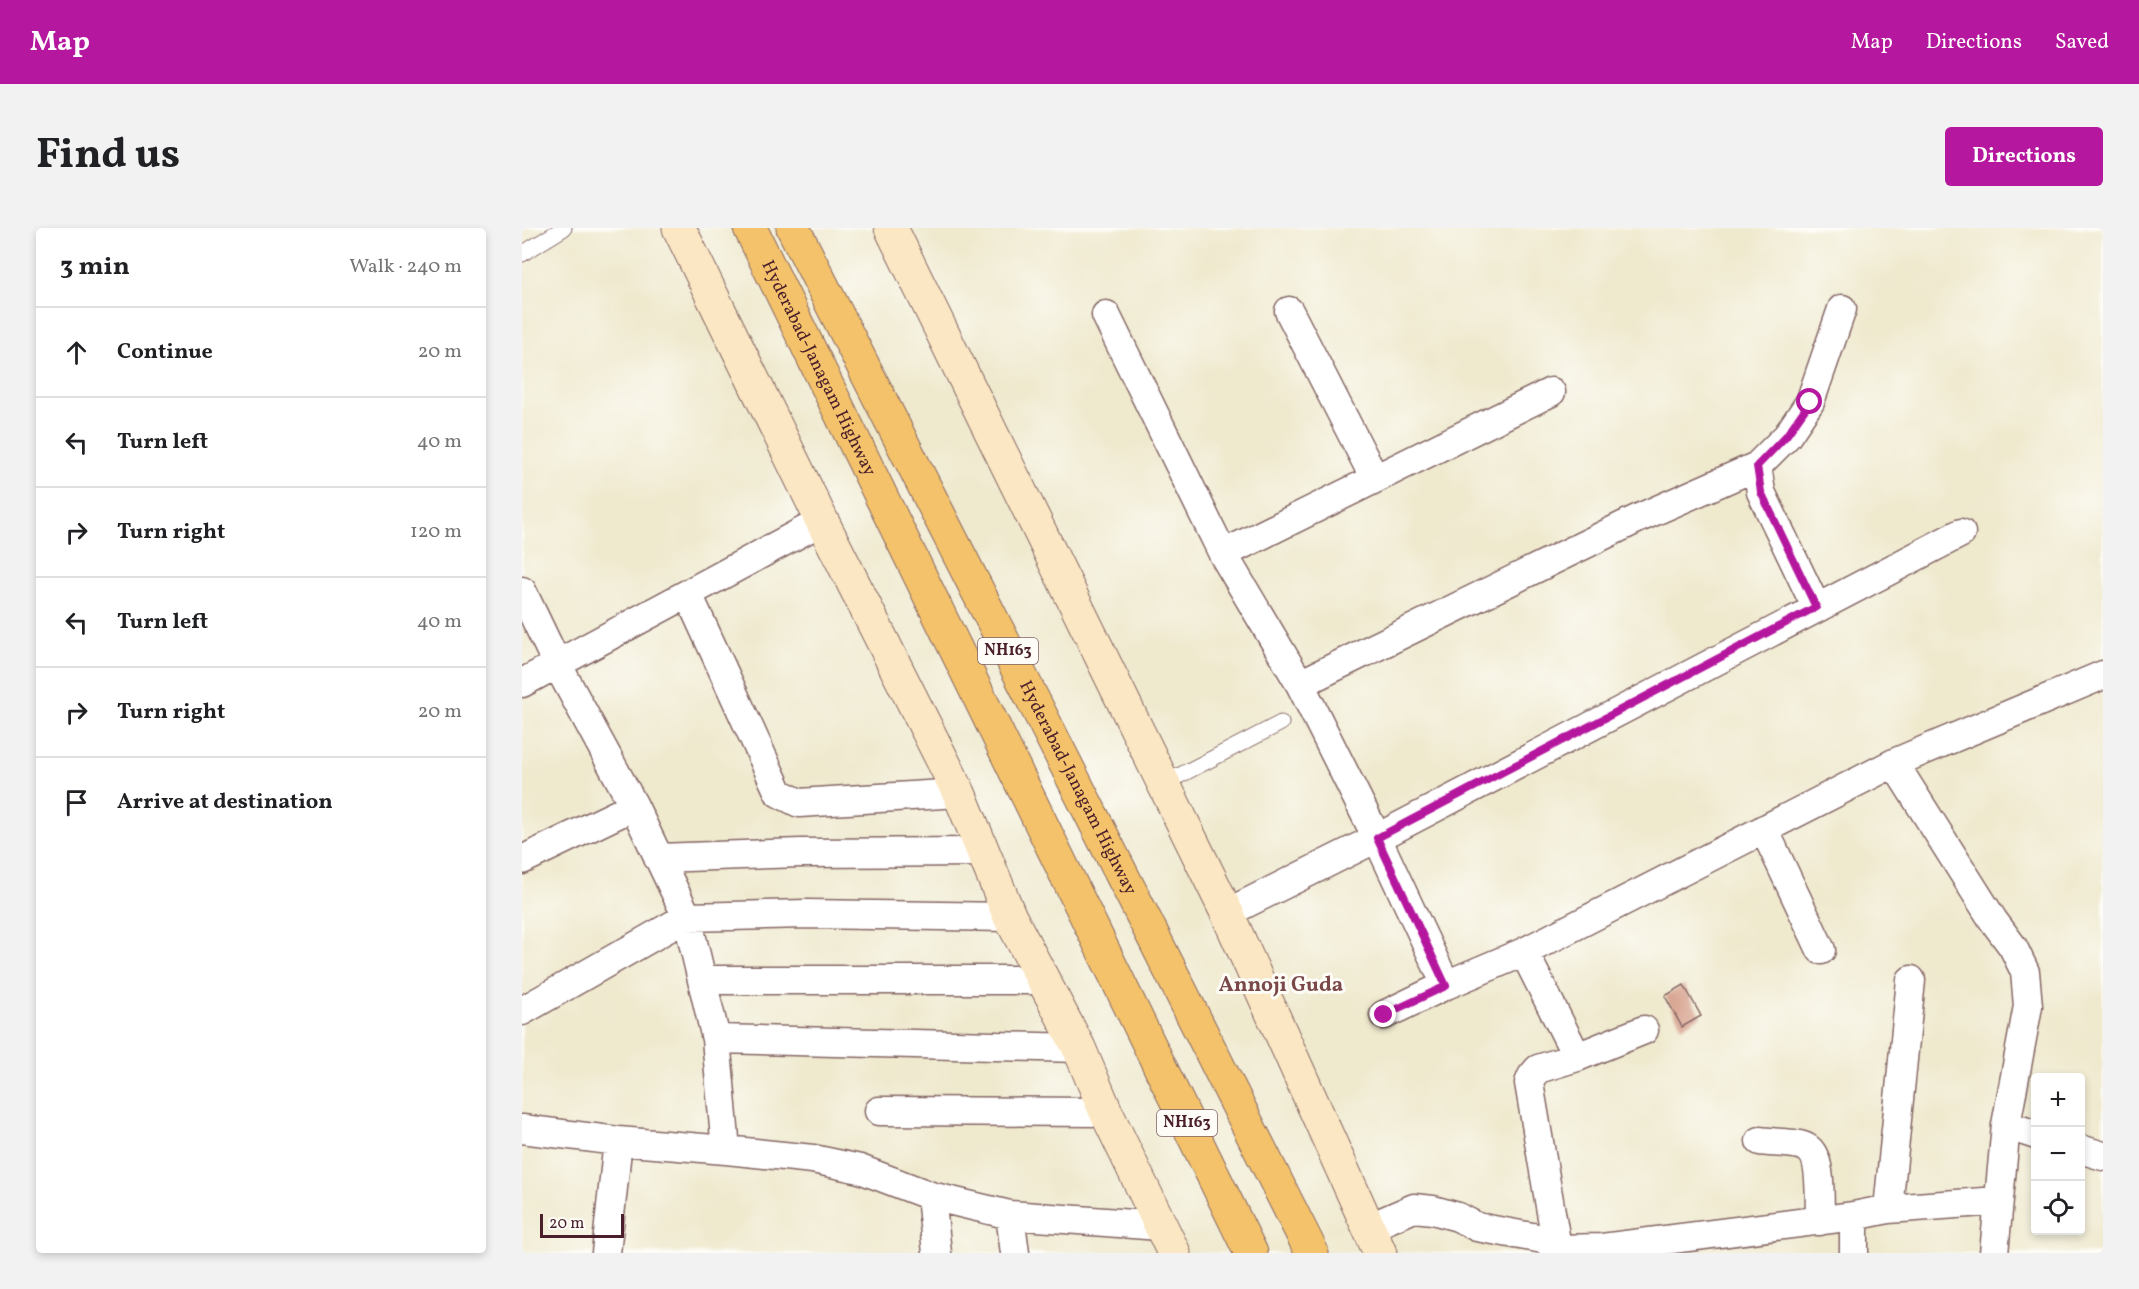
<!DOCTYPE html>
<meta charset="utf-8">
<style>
:root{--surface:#fff;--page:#f2f2f2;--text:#202124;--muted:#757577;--line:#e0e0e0;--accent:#b5179e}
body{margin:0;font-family:Vollkorn,serif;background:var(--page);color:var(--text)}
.controls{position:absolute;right:18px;bottom:18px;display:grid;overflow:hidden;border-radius:6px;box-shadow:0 3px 9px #0003}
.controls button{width:54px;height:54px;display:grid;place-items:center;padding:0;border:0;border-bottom:2px solid var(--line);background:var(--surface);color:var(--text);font:30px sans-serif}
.scale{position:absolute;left:18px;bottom:15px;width:84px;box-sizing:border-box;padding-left:6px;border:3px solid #4a1f2b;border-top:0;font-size:16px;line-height:21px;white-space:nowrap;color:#4a1f2b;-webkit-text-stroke:4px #fdfcf7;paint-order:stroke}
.stop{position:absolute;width:18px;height:18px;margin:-14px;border:4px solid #b5179e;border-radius:50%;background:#fff}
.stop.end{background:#b5179e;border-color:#fff;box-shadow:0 2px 6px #0008}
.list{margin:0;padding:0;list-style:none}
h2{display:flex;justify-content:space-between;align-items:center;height:78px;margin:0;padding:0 24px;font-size:26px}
h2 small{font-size:20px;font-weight:400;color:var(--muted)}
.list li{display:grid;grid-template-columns:39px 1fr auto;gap:18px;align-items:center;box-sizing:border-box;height:90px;padding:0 24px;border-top:2px solid var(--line)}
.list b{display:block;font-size:22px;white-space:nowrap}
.list em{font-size:20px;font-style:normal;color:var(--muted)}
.icon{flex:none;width:33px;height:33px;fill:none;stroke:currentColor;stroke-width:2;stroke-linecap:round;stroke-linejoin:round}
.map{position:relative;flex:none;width:1581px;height:1025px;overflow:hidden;border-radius:6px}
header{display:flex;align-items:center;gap:36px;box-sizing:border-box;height:84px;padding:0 30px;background:var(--accent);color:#fff}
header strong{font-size:28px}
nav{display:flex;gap:33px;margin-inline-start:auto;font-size:21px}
.intro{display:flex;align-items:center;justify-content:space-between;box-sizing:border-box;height:144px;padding:0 36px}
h1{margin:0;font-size:42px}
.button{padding:15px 27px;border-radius:6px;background:var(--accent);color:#fff;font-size:21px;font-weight:700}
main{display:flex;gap:36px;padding:0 36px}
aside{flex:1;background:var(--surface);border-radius:6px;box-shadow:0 3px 9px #0003}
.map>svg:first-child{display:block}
.building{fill:#d2957f}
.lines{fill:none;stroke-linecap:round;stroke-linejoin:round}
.lane-casing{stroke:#846664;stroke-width:17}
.street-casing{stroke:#846664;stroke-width:31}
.secondary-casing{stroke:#846664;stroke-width:35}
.highway-casing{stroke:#846664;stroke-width:35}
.lane{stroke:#fff;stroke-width:15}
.street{stroke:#fff;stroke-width:28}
.secondary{stroke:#fbe7c3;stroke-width:33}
.highway{stroke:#f4c26a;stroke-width:33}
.route{stroke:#b5179e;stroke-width:8}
.labels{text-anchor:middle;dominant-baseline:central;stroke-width:6;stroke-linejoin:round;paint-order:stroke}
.shield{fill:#fdfcf7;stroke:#806168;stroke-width:1.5}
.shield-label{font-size:16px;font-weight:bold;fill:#4a1f2b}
.street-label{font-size:18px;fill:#4a1f2b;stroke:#fdfcf7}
.quarter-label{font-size:21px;font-weight:bold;fill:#7a4848;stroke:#fdfcf7}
</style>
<header>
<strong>Map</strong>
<nav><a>Map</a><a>Directions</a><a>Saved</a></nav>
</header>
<div class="intro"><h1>Find us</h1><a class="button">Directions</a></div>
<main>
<aside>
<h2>3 min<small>Walk · 240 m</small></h2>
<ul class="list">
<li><svg class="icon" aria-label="ahead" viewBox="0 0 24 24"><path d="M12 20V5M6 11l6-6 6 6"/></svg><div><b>Continue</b></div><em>20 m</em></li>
<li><svg class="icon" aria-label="left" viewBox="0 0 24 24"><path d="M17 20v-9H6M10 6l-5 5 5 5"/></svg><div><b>Turn left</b></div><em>40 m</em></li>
<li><svg class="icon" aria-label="right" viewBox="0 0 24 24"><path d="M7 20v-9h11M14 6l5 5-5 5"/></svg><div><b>Turn right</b></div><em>120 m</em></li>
<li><svg class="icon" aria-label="left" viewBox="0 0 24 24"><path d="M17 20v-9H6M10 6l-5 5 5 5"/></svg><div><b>Turn left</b></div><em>40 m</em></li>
<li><svg class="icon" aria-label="right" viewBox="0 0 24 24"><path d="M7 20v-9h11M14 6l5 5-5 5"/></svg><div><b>Turn right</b></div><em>20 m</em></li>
<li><svg class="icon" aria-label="arrive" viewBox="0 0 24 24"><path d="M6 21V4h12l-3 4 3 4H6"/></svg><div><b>Arrive at destination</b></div></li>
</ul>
</aside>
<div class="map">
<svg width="1581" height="1025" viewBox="0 0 1581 1025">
<rect width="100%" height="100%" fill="#fdfcf7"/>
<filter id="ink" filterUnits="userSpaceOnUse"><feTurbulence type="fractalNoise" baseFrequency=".0167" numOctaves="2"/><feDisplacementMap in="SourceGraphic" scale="12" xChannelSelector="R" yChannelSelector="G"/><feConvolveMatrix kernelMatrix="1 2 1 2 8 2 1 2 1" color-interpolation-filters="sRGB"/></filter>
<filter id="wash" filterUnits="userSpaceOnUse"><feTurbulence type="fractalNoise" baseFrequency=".008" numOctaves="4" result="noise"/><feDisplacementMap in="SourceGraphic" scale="24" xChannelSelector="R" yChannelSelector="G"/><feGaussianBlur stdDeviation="1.35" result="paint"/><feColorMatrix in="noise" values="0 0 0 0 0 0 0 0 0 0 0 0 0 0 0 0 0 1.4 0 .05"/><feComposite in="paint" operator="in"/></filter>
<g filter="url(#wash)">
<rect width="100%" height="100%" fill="#efe9ce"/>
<g id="blocks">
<path class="building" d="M1162 757 1179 788 1160 799 1143 768Z"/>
</g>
</g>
<g filter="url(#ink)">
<use href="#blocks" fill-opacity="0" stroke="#846664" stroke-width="1.5"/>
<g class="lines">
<g class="lane-casing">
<path id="lane" d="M0 26 42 0
M641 556 759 495"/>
</g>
<g class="street-casing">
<path id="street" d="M767 83 853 251
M584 87 701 326 778 456 855 610 924 757 1002 724 1372 535 1581 447
M1235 238 1239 264 1294 379
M701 326 1029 164
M0 363 35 436 112 578 165 689 194 811 204 922
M166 366 257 565 277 575 437 565
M0 455 300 293
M778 456 1117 290 1235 238 1265 208 1288 174 1320 81
M1372 535 1471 692 1491 719 1503 744 1506 778 1484 897 1472 1025
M1242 601 1299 722
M136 630 279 625 460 624
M0 632 112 578
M705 685 855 610 1439 305
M1002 724 1055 829
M180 752H522
M0 783 165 689 284 686 488 689
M862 787 924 757
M194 811 557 820
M357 883 584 884
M1484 897 1514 907
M0 901 96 913 204 922 291 931 338 941 409 968 488 987 638 998
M1238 913C1249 915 1276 914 1285 920 1301 929 1297 975 1298 993
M1558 921 1581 928
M409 968 415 1025
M1366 981 1389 752
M488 987 493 1025
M846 1000 892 980 911 982 936 989 955 999 1021 1011 1035 1021 1080 1020 1332 988 1366 981 1476 973
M84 1025 96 913
M1036 1025 1007 855 1010 848 1016 841 1055 829 1122 802
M1332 1025V988"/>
</g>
<g class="secondary-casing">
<path id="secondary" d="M157 0 300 293 437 565 488 689 557 820 584 884 652 1025
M369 0 705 685 858 1025"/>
</g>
<g class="highway-casing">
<g id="highway">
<path id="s1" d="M228 0 729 1025"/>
<path id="s2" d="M271 0 629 704 790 1025"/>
</g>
</g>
<use href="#lane" class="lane"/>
<use href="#street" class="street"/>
<use href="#secondary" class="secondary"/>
<use href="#highway" class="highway"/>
</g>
</g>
<g class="lines" filter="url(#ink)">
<path class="route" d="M862 787 924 758 855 610 1294 379 1239 264 1235 238 1264 208 1288 174"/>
</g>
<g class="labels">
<g class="shield">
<rect x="456" y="410" width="60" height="26" rx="4.5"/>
<rect x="635" y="882" width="60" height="26" rx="4.5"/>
</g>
<g class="shield-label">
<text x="486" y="423">NH163</text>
<text x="665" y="895">NH163</text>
</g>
<g class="street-label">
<text stroke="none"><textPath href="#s1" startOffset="156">Hyderabad-Janagam Highway</textPath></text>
<text stroke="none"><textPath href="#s2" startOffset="628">Hyderabad-Janagam Highway</textPath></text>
</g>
<g class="quarter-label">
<text x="759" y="757">Annoji Guda</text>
</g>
</g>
</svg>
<div class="controls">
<button>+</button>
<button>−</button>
<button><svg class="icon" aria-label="locate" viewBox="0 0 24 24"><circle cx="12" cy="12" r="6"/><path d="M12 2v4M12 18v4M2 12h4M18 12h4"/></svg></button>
</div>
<div class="scale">20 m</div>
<div class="stop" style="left:1288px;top:174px"></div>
<div class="stop end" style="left:862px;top:787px"></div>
</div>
</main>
